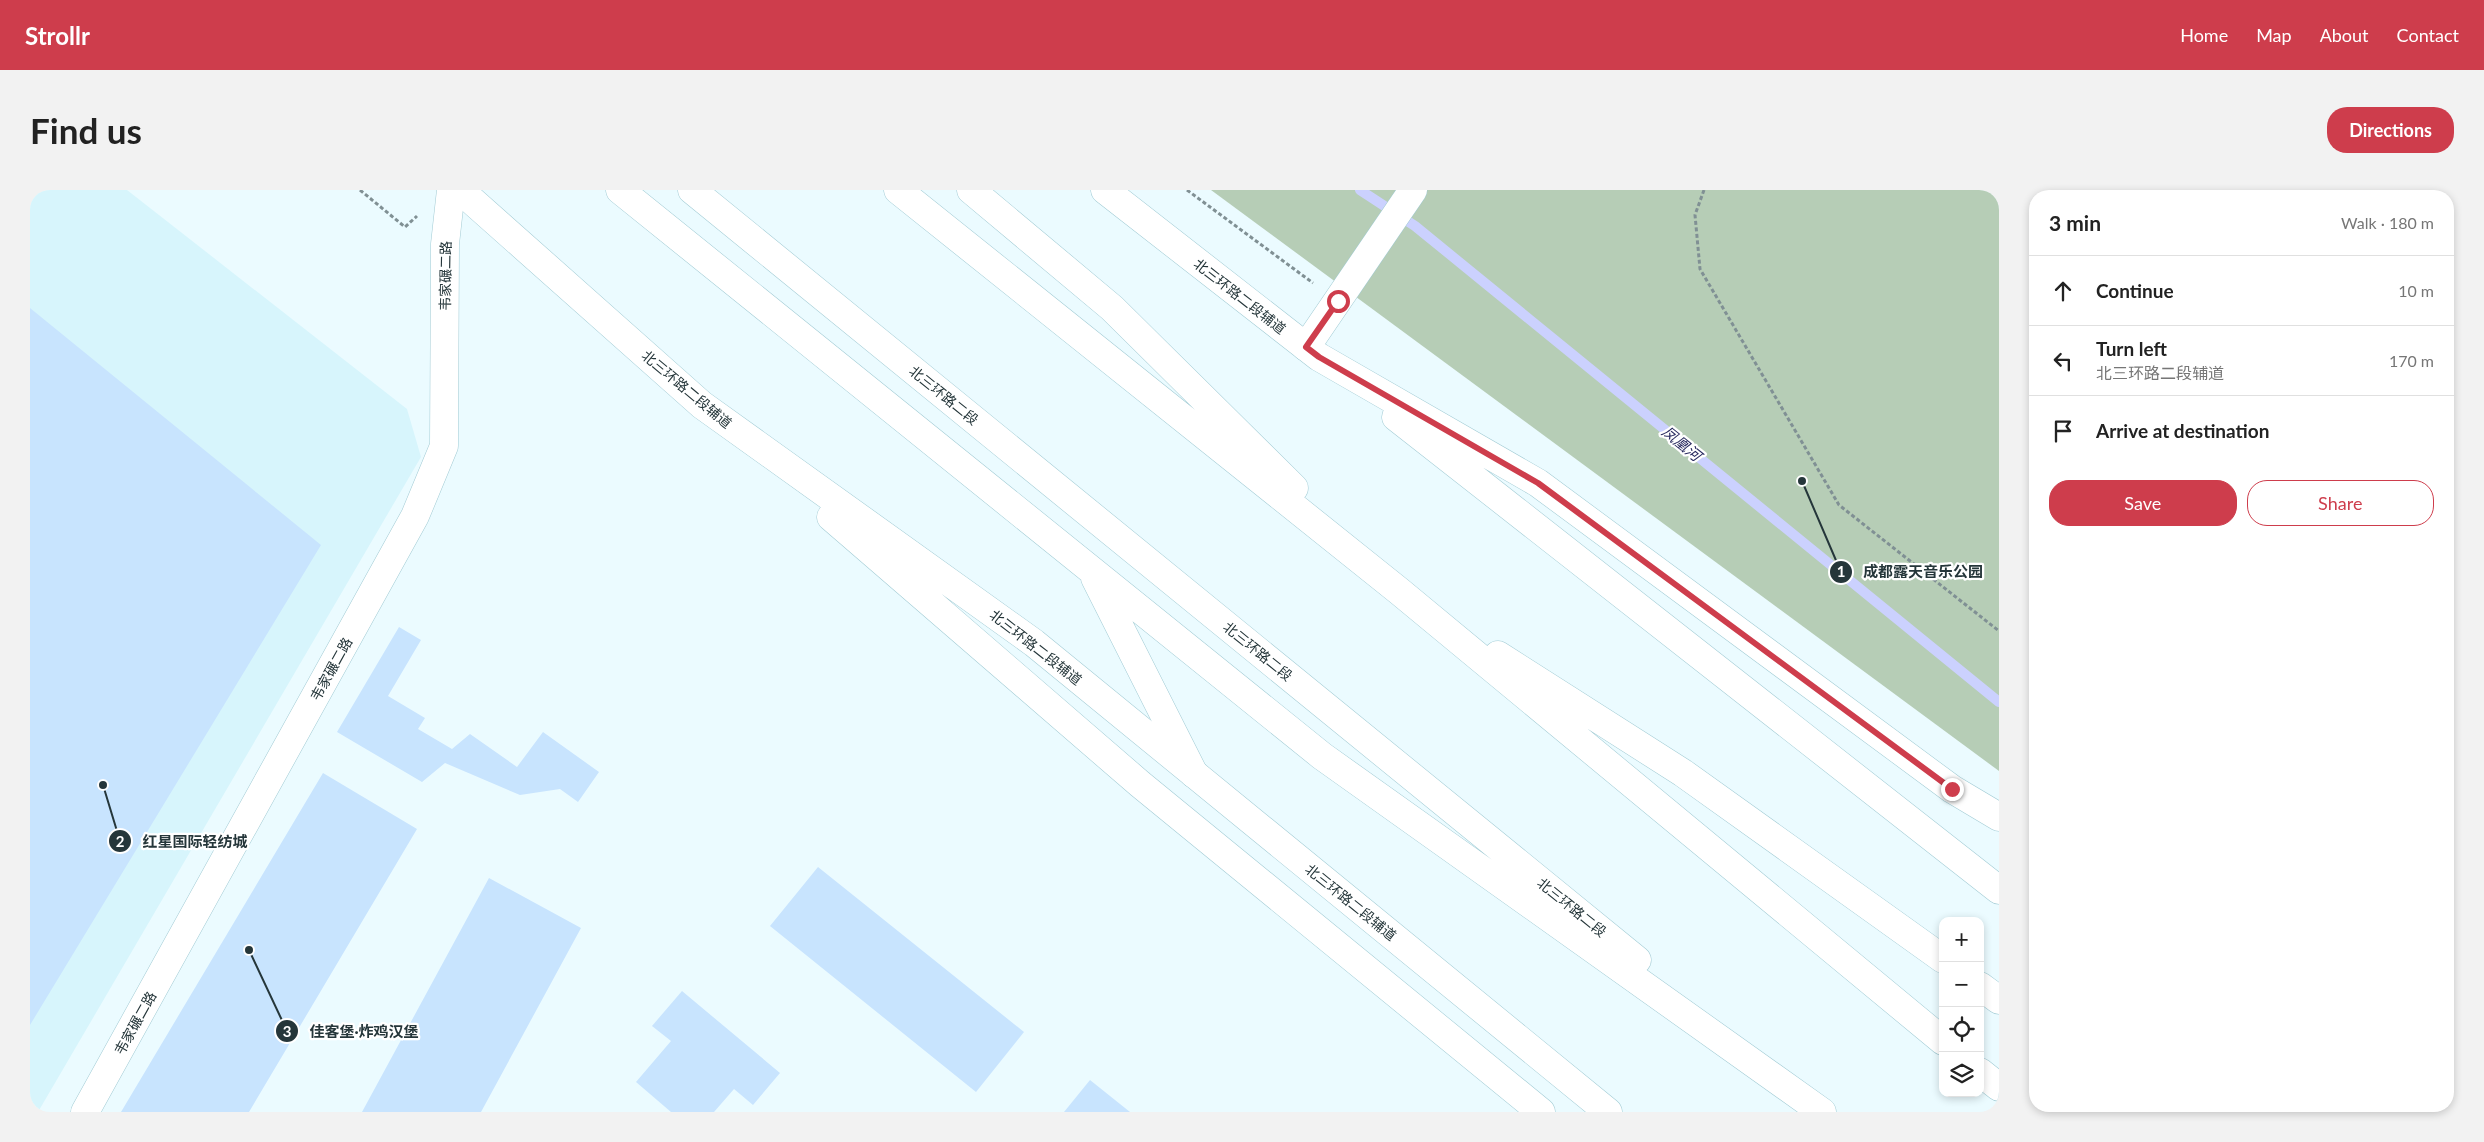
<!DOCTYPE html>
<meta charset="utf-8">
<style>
:root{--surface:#fff;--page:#f2f2f2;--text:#222;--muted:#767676;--line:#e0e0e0;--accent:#ce3d4c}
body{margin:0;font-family:Lato,"Noto Sans SC",sans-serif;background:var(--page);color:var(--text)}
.controls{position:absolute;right:15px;bottom:15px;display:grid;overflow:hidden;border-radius:10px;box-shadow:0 2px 8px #0003}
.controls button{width:45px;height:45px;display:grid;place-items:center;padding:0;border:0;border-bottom:1px solid var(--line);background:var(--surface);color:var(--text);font:25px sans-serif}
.stop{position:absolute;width:15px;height:15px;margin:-11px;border:4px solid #ce3d4c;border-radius:50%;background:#fff}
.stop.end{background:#ce3d4c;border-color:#fff;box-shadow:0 1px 5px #0008}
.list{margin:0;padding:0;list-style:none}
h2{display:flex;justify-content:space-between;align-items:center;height:65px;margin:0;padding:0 20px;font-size:21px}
h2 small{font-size:16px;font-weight:400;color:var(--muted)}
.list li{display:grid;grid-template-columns:32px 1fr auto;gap:15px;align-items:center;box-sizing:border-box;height:70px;padding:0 20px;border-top:1px solid var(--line)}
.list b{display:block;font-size:19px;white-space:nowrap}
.list p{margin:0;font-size:16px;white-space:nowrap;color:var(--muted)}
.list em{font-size:16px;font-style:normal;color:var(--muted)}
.actions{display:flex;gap:10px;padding:15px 20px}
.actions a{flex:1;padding:11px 0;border:1px solid var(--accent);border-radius:20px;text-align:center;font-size:18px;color:var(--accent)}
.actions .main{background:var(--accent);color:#fff}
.icon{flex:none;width:28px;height:28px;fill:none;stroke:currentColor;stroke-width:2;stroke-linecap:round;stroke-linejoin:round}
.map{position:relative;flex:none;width:1969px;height:922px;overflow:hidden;border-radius:20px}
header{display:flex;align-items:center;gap:30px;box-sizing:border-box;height:70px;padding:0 25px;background:var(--accent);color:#fff}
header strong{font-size:24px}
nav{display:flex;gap:28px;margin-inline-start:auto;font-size:18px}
.intro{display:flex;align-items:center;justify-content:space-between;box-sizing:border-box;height:120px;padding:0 30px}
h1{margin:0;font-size:35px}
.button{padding:12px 22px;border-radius:20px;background:var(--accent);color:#fff;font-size:18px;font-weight:700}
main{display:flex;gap:30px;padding:0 30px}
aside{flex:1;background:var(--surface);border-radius:20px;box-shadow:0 2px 8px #0003}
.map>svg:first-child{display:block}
.built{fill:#d7f5fc}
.green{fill:#b6cdb6}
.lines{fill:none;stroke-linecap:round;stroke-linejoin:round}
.stream{stroke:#cbd1fe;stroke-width:10}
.building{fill:#c8e4fe}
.minor-casing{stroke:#a1cbd4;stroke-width:29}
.major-casing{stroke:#a1cbd4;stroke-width:29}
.highway-casing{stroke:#a1cbd4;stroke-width:29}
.path{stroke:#809094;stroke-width:3;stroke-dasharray:4 2.5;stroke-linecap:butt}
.minor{stroke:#fff;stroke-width:28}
.major{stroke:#fff;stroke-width:28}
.highway{stroke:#fff;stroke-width:28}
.route{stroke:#ce3d4c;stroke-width:6}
.labels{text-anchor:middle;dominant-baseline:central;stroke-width:4.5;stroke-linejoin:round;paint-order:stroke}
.street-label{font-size:14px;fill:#25363a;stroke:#fff}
.water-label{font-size:15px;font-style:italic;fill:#292a5f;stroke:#fff}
.leader{fill:none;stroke:#25363a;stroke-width:2}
.callout-dot{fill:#25363a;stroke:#fff;stroke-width:2}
.mark-label{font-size:15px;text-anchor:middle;font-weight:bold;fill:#fff}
.callout-label{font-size:15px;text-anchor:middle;font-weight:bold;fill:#25363a;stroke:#fff;stroke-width:4.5;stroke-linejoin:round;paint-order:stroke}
</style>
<header>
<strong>Strollr</strong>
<nav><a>Home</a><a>Map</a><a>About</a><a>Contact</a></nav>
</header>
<div class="intro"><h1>Find us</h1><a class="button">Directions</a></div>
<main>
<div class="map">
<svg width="1969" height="922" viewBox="0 0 1969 922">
<rect width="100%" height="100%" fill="#ebfbff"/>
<path class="built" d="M0 0H97L377 219 391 267 8 922H0Z"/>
<path class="green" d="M1181 0H1969V581Z"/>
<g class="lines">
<path class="stream" d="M1330 0 1385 36 1969 512"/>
</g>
<path class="building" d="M0 118 291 355 0 835Z
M369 437 391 450 358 506 395 528 388 539 422 559 440 544 487 577 513 542 569 582 548 612 530 599 490 605 415 573 392 592 307 542Z
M293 583 387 639 219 922H91Z
M788 677 994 842 946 902 740 736Z
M459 688 551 738 451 922H332Z
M652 801 750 883 723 915 704 899 684 922H641L606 892 641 851 622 836Z
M1060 890 1100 922H1034Z"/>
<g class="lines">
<g class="minor-casing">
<path id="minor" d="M1276 157 1383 0
M55 922 385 326 414 256 415 54 421 0"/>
</g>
<g class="major-casing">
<path id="major" d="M430 0 672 215 1004 453 1578 922
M1075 0 1289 167 1508 293 1922 599 1969 627
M1366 227 1969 700
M801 327 1110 594 1511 922"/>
</g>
<g class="highway-casing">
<path id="highway" d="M590 0 1292 566 1792 922
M662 0 1607 770
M868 0 1369 401 1913 851
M941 0 1082 118 1264 298
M1065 388 1164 584
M1468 465 1653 583 1913 769
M1950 796 1969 810
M1950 882 1969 897"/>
</g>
<path class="path" d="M330 0 375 37 387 26
M1157 0 1283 93
M1674 0 1665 25 1670 79 1809 315 1969 441"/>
<use href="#minor" class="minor"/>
<use href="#major" class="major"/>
<use href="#highway" class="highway"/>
</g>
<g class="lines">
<path class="route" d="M1308 111 1276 157 1289 167 1508 293 1922 599"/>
</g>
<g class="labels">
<g class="street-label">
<text transform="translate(415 86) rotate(-89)">韦家碾二路</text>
<text transform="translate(1210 106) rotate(38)">北三环路二段辅道</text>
<text transform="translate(657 199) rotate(40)">北三环路二段辅道</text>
<text transform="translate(914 205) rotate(39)">北三环路二段</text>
<text transform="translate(1006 457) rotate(38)">北三环路二段辅道</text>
<text transform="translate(1228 461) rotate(39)">北三环路二段</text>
<text transform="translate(301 479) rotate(-61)">韦家碾二路</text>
<text transform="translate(1321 712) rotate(39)">北三环路二段辅道</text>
<text transform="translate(1542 717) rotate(39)">北三环路二段</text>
<text transform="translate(105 833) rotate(-61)">韦家碾二路</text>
</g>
<g class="water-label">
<text transform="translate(1652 253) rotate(39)">凤凰河</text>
</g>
</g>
<path class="leader" d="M1772 291L1811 382M73 595L90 651M219 760L257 841"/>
<g class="callout-dot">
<circle cx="1772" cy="291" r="5"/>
<circle cx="73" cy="595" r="5"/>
<circle cx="219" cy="760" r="5"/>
<circle cx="1811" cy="382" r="12"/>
<circle cx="90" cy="651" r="12"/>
<circle cx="257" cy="841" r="12"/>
</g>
<g class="mark-label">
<text x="1811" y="387">1</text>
<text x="90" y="657">2</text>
<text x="257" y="847">3</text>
</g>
<g class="callout-label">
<text x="1893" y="387">成都露天音乐公园</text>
<text x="165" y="657">红星国际轻纺城</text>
<text x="334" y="847">佳客堡·炸鸡汉堡</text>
</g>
</svg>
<div class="controls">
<button>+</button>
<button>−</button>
<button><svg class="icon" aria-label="locate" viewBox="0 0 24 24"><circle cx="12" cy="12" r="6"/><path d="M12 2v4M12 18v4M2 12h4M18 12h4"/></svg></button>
<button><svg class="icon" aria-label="layers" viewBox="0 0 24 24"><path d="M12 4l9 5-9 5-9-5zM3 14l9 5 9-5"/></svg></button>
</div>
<div class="stop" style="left:1308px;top:111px"></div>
<div class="stop end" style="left:1922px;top:599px"></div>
</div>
<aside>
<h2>3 min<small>Walk · 180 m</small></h2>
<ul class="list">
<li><svg class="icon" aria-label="ahead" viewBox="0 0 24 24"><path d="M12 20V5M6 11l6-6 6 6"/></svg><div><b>Continue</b></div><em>10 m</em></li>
<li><svg class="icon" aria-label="left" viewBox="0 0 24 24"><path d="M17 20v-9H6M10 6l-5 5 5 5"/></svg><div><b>Turn left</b><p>北三环路二段辅道</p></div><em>170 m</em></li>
<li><svg class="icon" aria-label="arrive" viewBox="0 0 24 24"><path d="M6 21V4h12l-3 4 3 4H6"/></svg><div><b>Arrive at destination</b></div></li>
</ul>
<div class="actions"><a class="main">Save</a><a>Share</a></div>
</aside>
</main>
